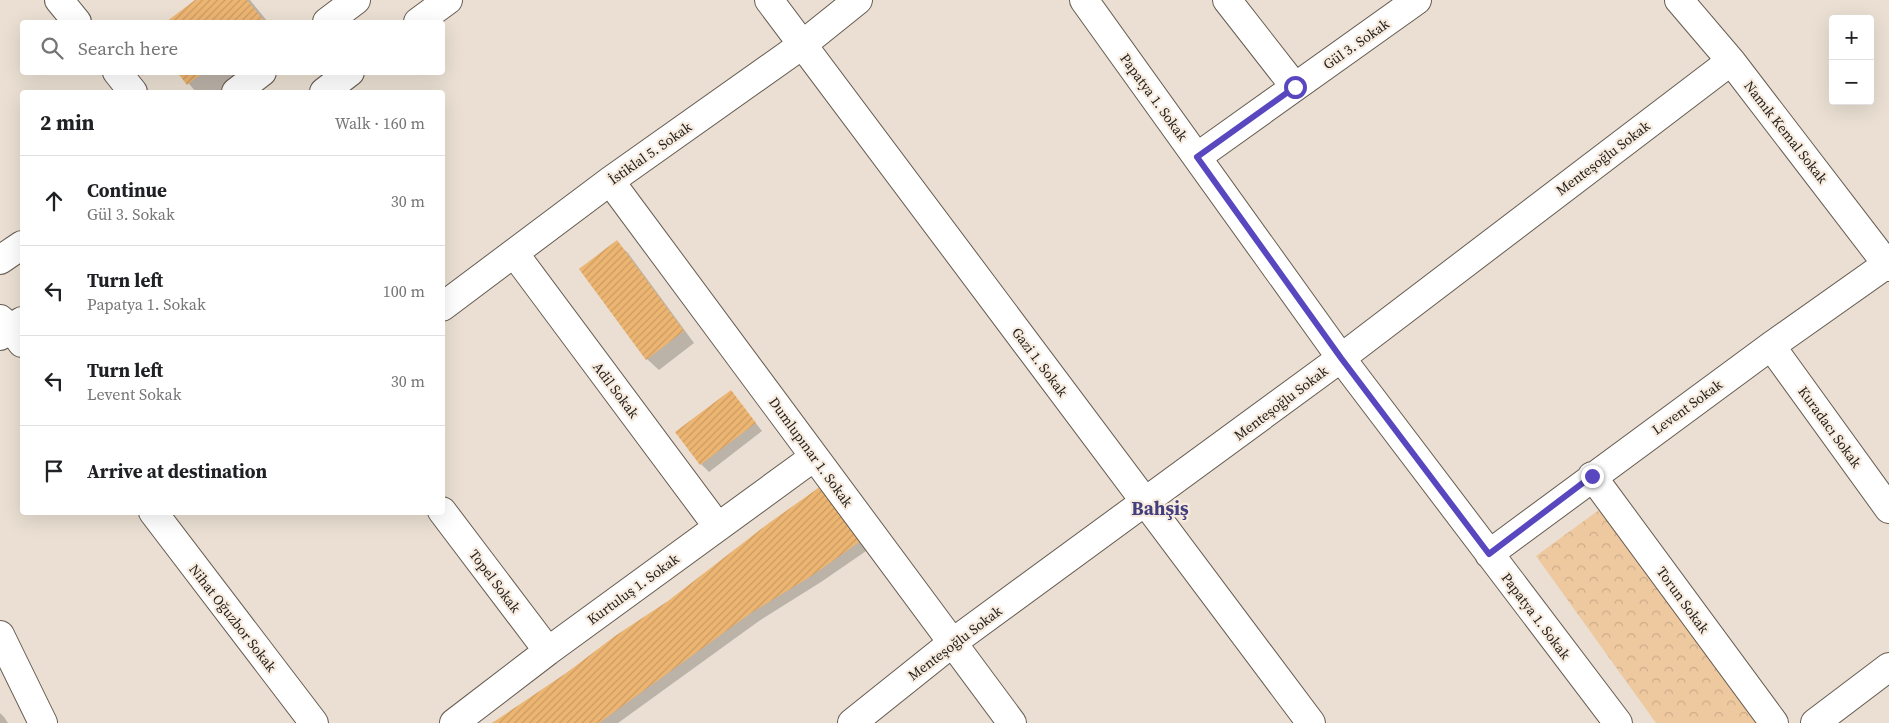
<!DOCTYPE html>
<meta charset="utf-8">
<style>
:root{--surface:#fff;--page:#f6f6f6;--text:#202124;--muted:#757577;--line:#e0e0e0}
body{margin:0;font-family:"Source Serif 4",serif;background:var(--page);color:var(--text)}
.controls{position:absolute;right:15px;top:15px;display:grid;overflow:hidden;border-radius:5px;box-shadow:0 5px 20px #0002}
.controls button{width:45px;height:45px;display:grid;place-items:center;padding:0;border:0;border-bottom:1px solid var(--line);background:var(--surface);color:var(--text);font:25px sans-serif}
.stop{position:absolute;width:15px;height:15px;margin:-11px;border:4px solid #5947bf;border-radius:50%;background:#fff}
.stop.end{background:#5947bf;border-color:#fff;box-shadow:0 1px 5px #0008}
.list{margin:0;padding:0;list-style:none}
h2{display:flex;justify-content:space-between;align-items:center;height:65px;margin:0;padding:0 20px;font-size:21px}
h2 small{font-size:16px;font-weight:400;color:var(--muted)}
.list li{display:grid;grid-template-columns:32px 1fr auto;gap:15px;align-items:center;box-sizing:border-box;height:90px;padding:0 20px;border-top:1px solid var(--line)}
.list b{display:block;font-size:19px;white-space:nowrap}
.list p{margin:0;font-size:16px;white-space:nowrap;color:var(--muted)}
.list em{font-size:16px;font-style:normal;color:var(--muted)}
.icon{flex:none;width:28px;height:28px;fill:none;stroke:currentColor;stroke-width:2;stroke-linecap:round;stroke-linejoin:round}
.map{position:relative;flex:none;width:1889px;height:723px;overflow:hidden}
.search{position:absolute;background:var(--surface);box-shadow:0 5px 20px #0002;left:20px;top:20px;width:425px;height:55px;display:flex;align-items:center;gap:12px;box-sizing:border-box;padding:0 18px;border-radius:5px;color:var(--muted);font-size:19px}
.panel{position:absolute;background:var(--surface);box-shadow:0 5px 20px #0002;left:20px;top:90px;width:425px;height:425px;border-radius:5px}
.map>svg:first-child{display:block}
.park{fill:url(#park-crowns)}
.shadow{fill:#0003}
.building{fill:url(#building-hatch)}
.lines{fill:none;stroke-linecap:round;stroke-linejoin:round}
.minor-casing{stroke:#665c51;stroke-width:30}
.major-casing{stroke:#665c51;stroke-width:30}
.minor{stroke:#fff;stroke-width:28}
.major{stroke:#fff;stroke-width:28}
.route{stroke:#5947bf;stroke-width:6}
.labels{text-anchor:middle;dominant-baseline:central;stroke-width:4.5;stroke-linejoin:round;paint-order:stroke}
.street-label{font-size:14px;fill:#25211d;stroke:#f7ecdf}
.district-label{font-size:19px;font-weight:bold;fill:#433f7c;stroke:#f7ecdf}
</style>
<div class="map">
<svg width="1889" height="723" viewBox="0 0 1889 723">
<defs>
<pattern id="park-crowns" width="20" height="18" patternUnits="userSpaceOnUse" patternTransform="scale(1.25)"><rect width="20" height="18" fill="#eec9a0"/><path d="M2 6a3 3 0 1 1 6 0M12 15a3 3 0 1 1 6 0" fill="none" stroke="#ccac89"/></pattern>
<pattern id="building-hatch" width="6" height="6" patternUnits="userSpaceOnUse" patternTransform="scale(1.25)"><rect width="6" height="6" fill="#edb572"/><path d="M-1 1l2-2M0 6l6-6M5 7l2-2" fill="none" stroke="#cb9b62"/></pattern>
</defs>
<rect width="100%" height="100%" fill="#eadfd2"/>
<path class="park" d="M1603 507 1758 723H1656L1536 556Z"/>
<path class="shadow" d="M197 0H250L268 22H168Z
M179 72H244L218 92H196Z
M616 242 628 253 694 343 659 370 647 359Z
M731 392 762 431 709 472 701 464Z
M824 486 869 549 821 582 759 621 618 723H494L669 602Z
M0 713 4 717 8 723H0Z"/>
<path class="building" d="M195 0H247L265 22H166Z
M177 72H204L187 85Z
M617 240 684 331 646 360 579 269Z
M731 390 756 423 700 465 675 432Z
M824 484 862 540 813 575 751 613 599 723H492L565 674 615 636 668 601 769 523Z"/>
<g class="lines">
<g class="minor-casing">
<path id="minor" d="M59 0 77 22
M769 0 1311 723
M1084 0 1341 358 1618 723
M1227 0 1295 87
M1679 0 1731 61 1889 267
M117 72 133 92
M1197 157 1417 0
M610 181 1012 723
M514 253 718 527
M442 307 610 181 802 45 858 0
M0 319 12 329 22 343
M1771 346 1889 509
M1592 476 1774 723
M442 511 548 651
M153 512 314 723
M1489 554 1771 346 1887 264
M0 635 43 723
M454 723 548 651 814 457
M852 723 952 643 1341 358 1731 61
M1815 723 1889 667"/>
</g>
<g class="major-casing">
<path id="major" d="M327 22 356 0
M418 22 448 0
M236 92 262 72
M324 92 350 72
M0 260 22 245
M0 336 22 321"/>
</g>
<use href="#minor" class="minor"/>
<use href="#major" class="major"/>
</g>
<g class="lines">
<path class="route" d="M1295 87 1197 157 1341 358 1489 554 1592 476"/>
</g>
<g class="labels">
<g class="street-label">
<text transform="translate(1356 44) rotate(-35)">Gül 3. Sokak</text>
<text transform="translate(1154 97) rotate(54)">Papatya 1. Sokak</text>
<text transform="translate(1786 132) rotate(52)">Namık Kemal Sokak</text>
<text transform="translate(650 153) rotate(-35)">İstiklal 5. Sokak</text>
<text transform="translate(1603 158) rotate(-37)">Menteşoğlu Sokak</text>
<text transform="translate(1040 362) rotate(53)">Gazi 1. Sokak</text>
<text transform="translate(616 390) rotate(53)">Adil Sokak</text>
<text transform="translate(1281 403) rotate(-37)">Menteşoğlu Sokak</text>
<text transform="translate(1687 407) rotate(-36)">Levent Sokak</text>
<text transform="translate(1830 427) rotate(54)">Kuradacı Sokak</text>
<text transform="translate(811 452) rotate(54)">Dumlupınar 1. Sokak</text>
<text transform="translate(495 581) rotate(53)">Topel Sokak</text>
<text transform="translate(633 589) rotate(-36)">Kurtuluş 1. Sokak</text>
<text transform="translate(1683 600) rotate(54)">Torun Sokak</text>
<text transform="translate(1536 616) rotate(53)">Papatya 1. Sokak</text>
<text transform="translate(233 618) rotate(52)">Nihat Oğuzbor Sokak</text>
<text transform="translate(955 643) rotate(-37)">Menteşoğlu Sokak</text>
</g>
<g class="district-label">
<text x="1160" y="508">Bahşiş</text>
</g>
</g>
</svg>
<div class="controls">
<button>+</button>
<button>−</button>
</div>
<div class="stop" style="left:1295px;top:87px"></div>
<div class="stop end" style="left:1592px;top:476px"></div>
<div class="search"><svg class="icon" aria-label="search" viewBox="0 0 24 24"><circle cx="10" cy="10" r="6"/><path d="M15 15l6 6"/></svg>Search here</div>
<section class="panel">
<h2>2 min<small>Walk · 160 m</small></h2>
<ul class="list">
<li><svg class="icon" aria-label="ahead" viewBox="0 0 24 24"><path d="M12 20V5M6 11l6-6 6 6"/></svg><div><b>Continue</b><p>Gül 3. Sokak</p></div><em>30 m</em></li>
<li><svg class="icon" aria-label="left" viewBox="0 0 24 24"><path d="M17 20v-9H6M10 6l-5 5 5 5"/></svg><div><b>Turn left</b><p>Papatya 1. Sokak</p></div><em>100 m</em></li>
<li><svg class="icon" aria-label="left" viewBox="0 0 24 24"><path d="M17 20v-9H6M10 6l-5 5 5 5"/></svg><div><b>Turn left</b><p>Levent Sokak</p></div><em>30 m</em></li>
<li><svg class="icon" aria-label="arrive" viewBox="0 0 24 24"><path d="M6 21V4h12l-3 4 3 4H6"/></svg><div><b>Arrive at destination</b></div></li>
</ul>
</section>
</div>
